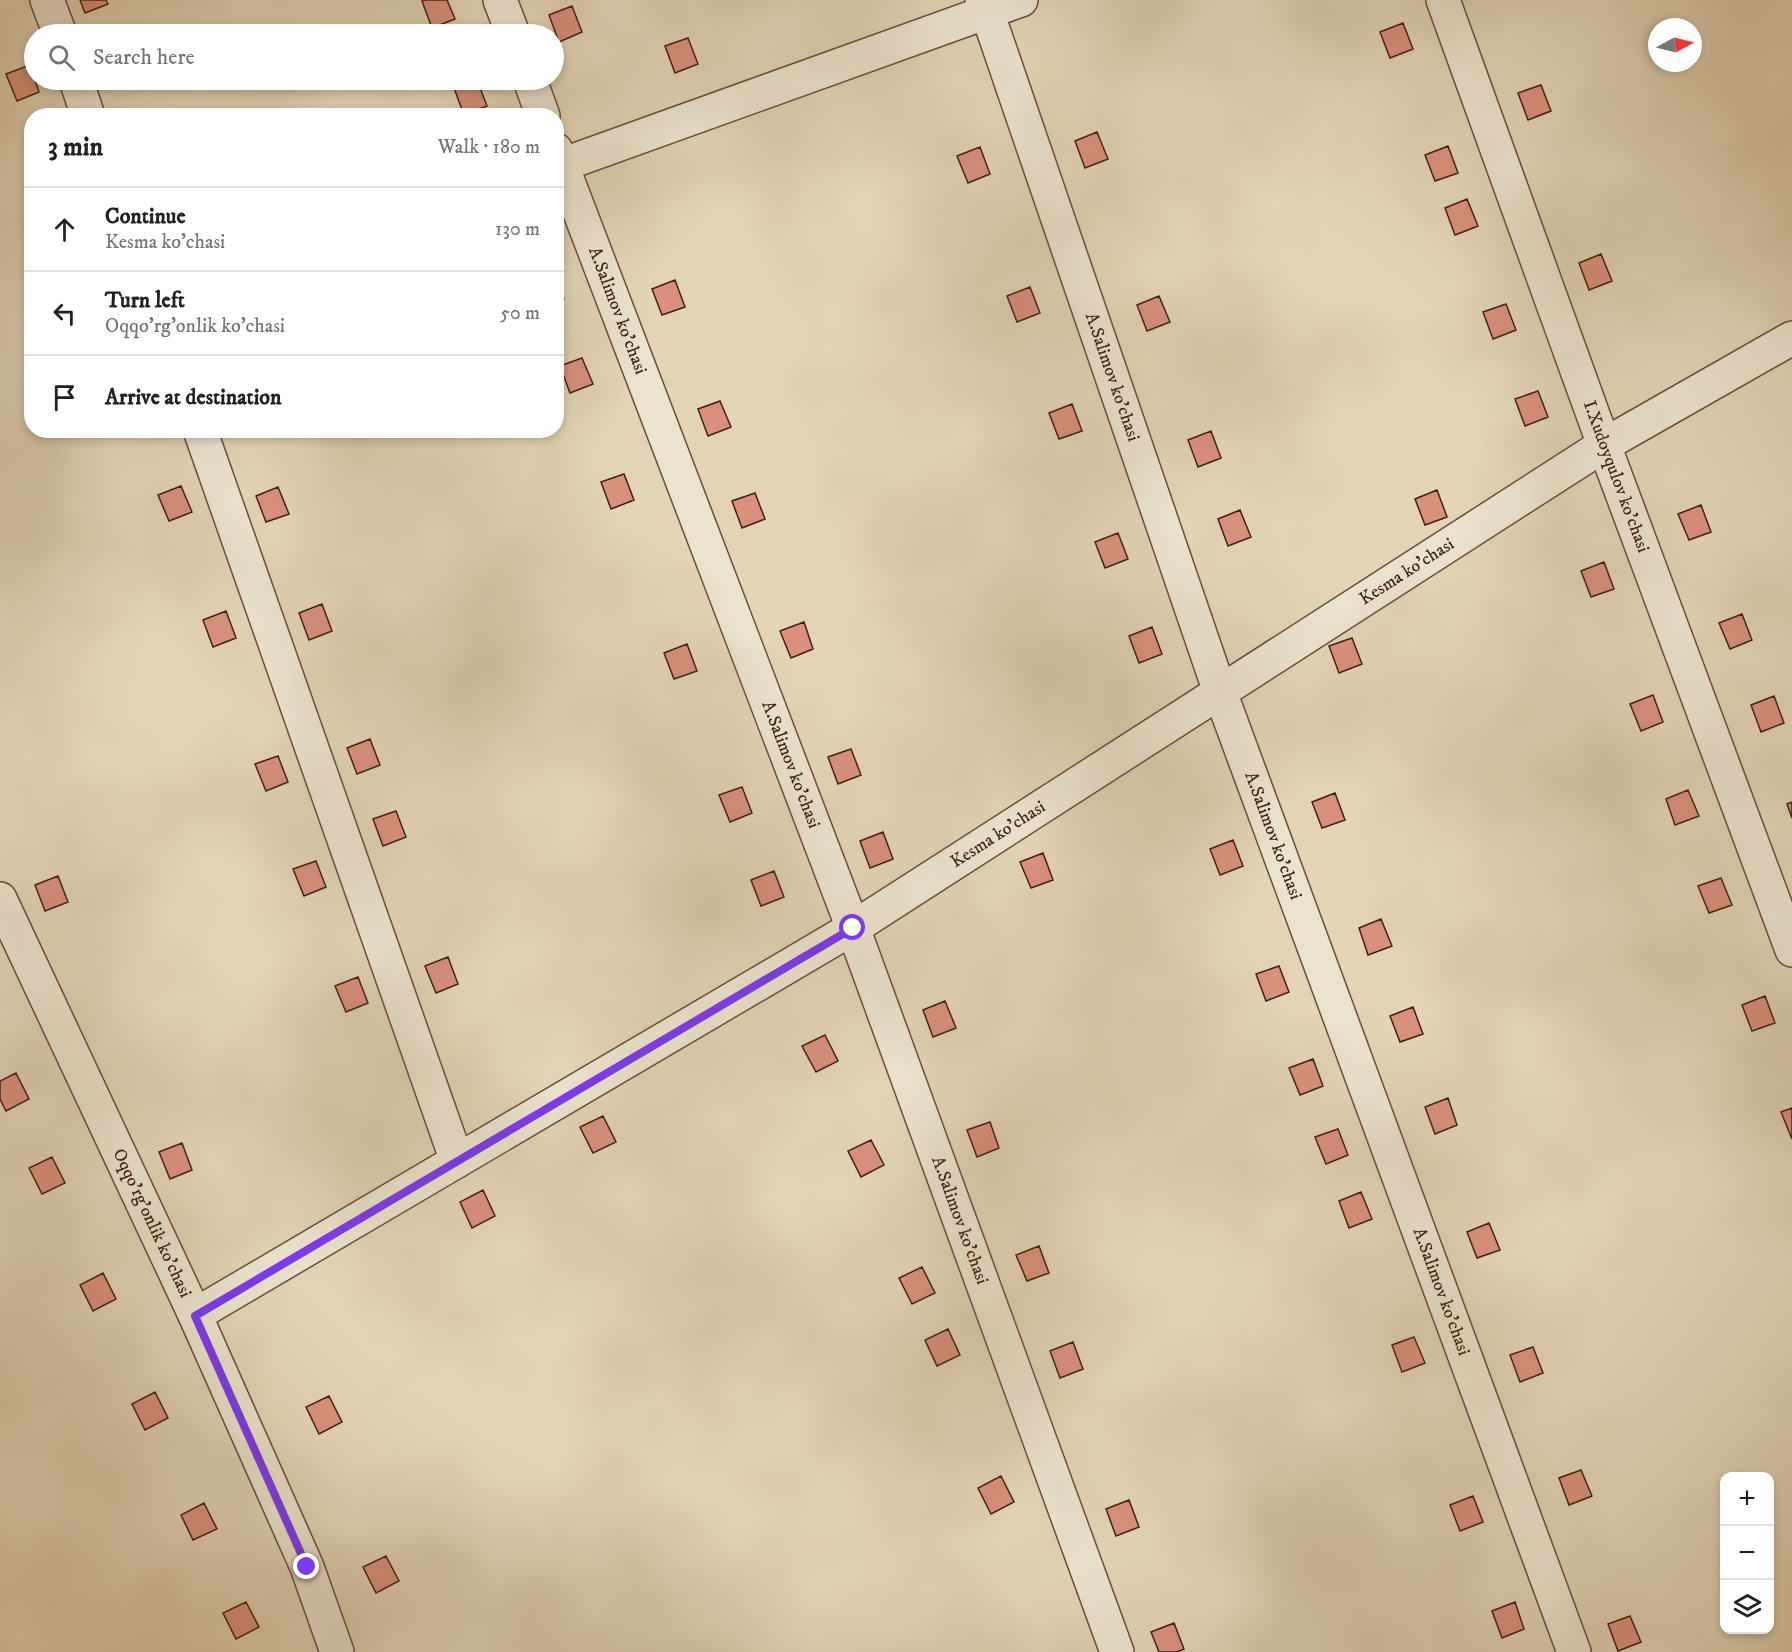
<!DOCTYPE html>
<meta charset="utf-8">
<style>
:root{--surface:#fff;--page:#f2f2f2;--text:#202124;--muted:#757577;--line:#e0e0e0}
body{margin:0;font-family:"IM FELL DW Pica",serif;background:var(--page);color:var(--text)}
.controls{position:absolute;right:18px;bottom:18px;display:grid;overflow:hidden;border-radius:12px;box-shadow:0 3px 9px #0003}
.controls button{width:54px;height:54px;display:grid;place-items:center;padding:0;border:0;border-bottom:2px solid var(--line);background:var(--surface);color:var(--text);font:30px sans-serif}
.compass{position:absolute;left:1648px;top:18px;width:54px;height:54px;border-radius:50%;background:var(--surface);box-shadow:0 3px 9px #0003;rotate:83deg}
.stop{position:absolute;width:18px;height:18px;margin:-14px;border:4px solid #7c3aed;border-radius:50%;background:#fff}
.stop.end{background:#7c3aed;border-color:#fff;box-shadow:0 2px 6px #0008}
.list{margin:0;padding:0;list-style:none}
h2{display:flex;justify-content:space-between;align-items:center;height:78px;margin:0;padding:0 24px;font-size:26px}
h2 small{font-size:20px;font-weight:400;color:var(--muted)}
.list li{display:grid;grid-template-columns:39px 1fr auto;gap:18px;align-items:center;box-sizing:border-box;height:84px;padding:0 24px;border-top:2px solid var(--line)}
.list b{display:block;font-size:22px;white-space:nowrap}
.list p{margin:0;font-size:20px;white-space:nowrap;color:var(--muted)}
.list em{font-size:20px;font-style:normal;color:var(--muted)}
.icon{flex:none;width:33px;height:33px;fill:none;stroke:currentColor;stroke-width:2;stroke-linecap:round;stroke-linejoin:round}
.map{position:relative;flex:none;width:1792px;height:1652px;overflow:hidden}
.search{position:absolute;background:var(--surface);box-shadow:0 3px 9px #0003;left:24px;top:24px;width:540px;height:66px;display:flex;align-items:center;gap:15px;box-sizing:border-box;padding:0 21px;border-radius:33px;color:var(--muted);font-size:22px}
.panel{position:absolute;background:var(--surface);box-shadow:0 3px 9px #0003;left:24px;top:108px;width:540px;height:330px;border-radius:24px}
.map>svg:first-child{display:block}
.building{fill:#d9917c;stroke:#3e210f;stroke-width:1.5}
.lines{fill:none;stroke-linecap:round;stroke-linejoin:round}
.minor-casing{stroke:#674e38;stroke-width:36}
.minor{stroke:#ece3ce;stroke-width:33}
.route{stroke:#7c3aed;stroke-width:8}
.labels{text-anchor:middle;dominant-baseline:central;stroke-width:4.5;stroke-linejoin:round;paint-order:stroke}
.street-label{font-size:18px;fill:#3e210f;stroke:#ece3ce}
</style>
<div class="map">
<svg width="1792" height="1652" viewBox="0 0 1792 1652">
<rect width="100%" height="100%" fill="#e2d4b4"/>
<filter id="stains"><feTurbulence type="fractalNoise" baseFrequency=".00333" numOctaves="4"/><feColorMatrix values="0 0 0 0 .2 0 0 0 0 .09 0 0 0 0 .02 0 0 0 .5 -.17"/></filter>
<radialGradient id="worn" r=".72"><stop offset=".6" stop-color="#630" stop-opacity="0"/><stop offset="1" stop-color="#630" stop-opacity=".3"/></radialGradient>
<path class="building" d="M80 0H106L108 4 85 13Z
M425 0H447L455 19 432 28 422 1Z
M572 6 582 32 559 42 549 15Z
M1403 23 1413 49 1390 58 1380 32Z
M688 38 698 64 675 73 665 46Z
M30 65 39 92 17 101 6 74Z
M477 80 487 106 464 115 454 88Z
M1541 85 1551 111 1528 120 1518 93Z
M145 109 147 116H128Z
M1097 132 1108 159 1085 168 1075 141Z
M1448 146 1458 173 1435 181 1425 155Z
M980 147 990 174 968 183 957 156Z
M1467 199 1478 226 1455 235 1445 208Z
M1601 254 1612 281 1589 290 1579 263Z
M556 279 564 299 556 302Z
M675 280 685 307 662 315 652 289Z
M1030 287 1040 313 1017 322 1007 296Z
M1159 296 1170 322 1147 331 1137 305Z
M1506 304 1516 330 1493 339 1483 312Z
M582 358 593 384 570 393 560 366Z
M1538 391 1548 417 1525 426 1515 399Z
M720 401 731 427 708 436 698 409Z
M1072 404 1082 431 1059 439 1049 413Z
M233 430H248L235 435Z
M1211 431 1221 458 1198 467 1188 440Z
M624 474 634 500 611 509 601 482Z
M181 486 192 512 169 521 158 495Z
M278 487 289 514 266 522 256 496Z
M1437 490 1447 517 1425 525 1415 499Z
M755 493 765 519 742 528 732 501Z
M1701 505 1711 532 1689 540 1678 514Z
M1240 510 1251 537 1228 546 1218 519Z
M1118 533 1128 559 1105 568 1095 542Z
M1604 562 1614 589 1591 597 1581 571Z
M322 604 332 631 309 640 299 613Z
M226 611 236 638 213 647 203 620Z
M1742 614 1752 640 1730 649 1719 623Z
M804 622 813 649 791 658 780 631Z
M1152 627 1162 654 1139 663 1129 636Z
M1352 638 1362 664 1339 673 1329 646Z
M687 644 697 671 674 679 664 653Z
M1653 695 1663 722 1641 731 1630 704Z
M1774 696 1784 723 1761 732 1751 705Z
M370 739 380 765 357 774 347 748Z
M851 749 861 775 838 784 828 757Z
M278 756 288 782 266 791 255 764Z
M742 787 752 813 730 822 719 795Z
M1688 790 1699 816 1675 825 1666 799Z
M1335 793 1345 820 1322 828 1312 802Z
M1792 802V818L1787 804Z
M396 811 406 837 383 846 373 819Z
M883 832 893 859 870 868 860 841Z
M1233 840 1243 866 1220 875 1210 849Z
M1043 853 1053 880 1031 888 1020 862Z
M316 861 326 887 304 896 293 869Z
M774 871 784 897 761 906 751 880Z
M58 876 68 902 45 911 35 885Z
M1721 878 1732 905 1709 913 1698 886Z
M1381 919 1392 946 1368 955 1359 928Z
M448 957 458 984 436 993 425 966Z
M1279 966 1289 992 1266 1001 1256 974Z
M358 977 368 1003 346 1012 335 986Z
M1765 996 1775 1023 1752 1031 1742 1005Z
M945 1001 956 1028 933 1037 923 1010Z
M1413 1007 1423 1034 1400 1042 1390 1016Z
M825 1035 838 1061 816 1072 802 1046Z
M1313 1059 1323 1086 1300 1095 1289 1068Z
M16 1073 29 1099 6 1111 0 1099V1081Z
M1448 1098 1457 1125 1435 1134 1425 1107Z
M1792 1108V1139L1781 1112Z
M603 1116 616 1142 593 1153 580 1127Z
M990 1122 999 1148 977 1157 967 1130Z
M1338 1129 1348 1155 1326 1164 1315 1137Z
M871 1140 884 1165 861 1177 848 1151Z
M182 1143 192 1170 170 1179 159 1152Z
M52 1157 65 1183 42 1194 29 1168Z
M483 1190 495 1216 472 1228 460 1202Z
M1361 1192 1372 1219 1349 1228 1339 1201Z
M1489 1223 1500 1250 1477 1258 1467 1232Z
M1039 1246 1049 1273 1027 1281 1016 1255Z
M922 1267 935 1293 912 1304 899 1278Z
M103 1273 116 1299 93 1311 80 1285Z
M948 1329 960 1355 937 1366 925 1340Z
M1414 1337 1425 1363 1402 1372 1392 1345Z
M1073 1342 1083 1369 1060 1378 1050 1351Z
M1533 1347 1543 1373 1520 1382 1510 1355Z
M155 1392 168 1418 145 1430 132 1404Z
M329 1396 342 1422 319 1434 306 1407Z
M1581 1470 1592 1496 1569 1505 1559 1478Z
M1001 1476 1014 1502 991 1514 978 1488Z
M1473 1496 1483 1522 1460 1531 1450 1505Z
M1129 1500 1139 1527 1116 1536 1106 1509Z
M204 1503 217 1529 193 1540 181 1515Z
M386 1556 399 1581 376 1593 363 1567Z
M246 1602 259 1627 236 1639 223 1613Z
M1515 1602 1524 1629 1502 1638 1492 1611Z
M1630 1616 1641 1642 1618 1651 1608 1624Z
M1174 1623 1184 1649 1177 1652H1159L1151 1632Z"/>
<g class="lines">
<g class="minor-casing">
<g id="minor">
<path d="M47 0 60 34"/>
<path d="M500 0 513 34"/>
<path id="s1" d="M1021 0 987 12 1220 692 1574 1652"/>
<path id="s2" d="M1443 0 1604 445 1792 950"/>
<path d="M76 80 88 116"/>
<path d="M530 80 543 116"/>
<path id="s3" d="M556 150 853 928 1117 1652"/>
<path d="M556 167 987 12 982 0"/>
<path d="M200 430 457 1161"/>
<path id="s4" d="M0 899 195 1315 307 1567 337 1652"/>
<path id="s5" d="M195 1315 853 928 1604 445 1792 338"/>
</g>
</g>
<use href="#minor" class="minor"/>
</g>
<g class="lines">
<path class="route" d="M307 1567 195 1316 853 928"/>
</g>
<g class="labels">
<g class="street-label">
<text stroke="none"><textPath href="#s3" startOffset="172">A.Salimov ko'chasi</textPath></text>
<text stroke="none"><textPath href="#s1" startOffset="422">A.Salimov ko'chasi</textPath></text>
<text stroke="none"><textPath href="#s2" startOffset="507">I.Xudoyqulov ko'chasi</textPath></text>
<text stroke="none"><textPath href="#s5" startOffset="1422">Kesma ko'chasi</textPath></text>
<text stroke="none"><textPath href="#s3" startOffset="658">A.Salimov ko'chasi</textPath></text>
<text stroke="none"><textPath href="#s5" startOffset="936">Kesma ko'chasi</textPath></text>
<text stroke="none"><textPath href="#s1" startOffset="908">A.Salimov ko'chasi</textPath></text>
<text stroke="none"><textPath href="#s3" startOffset="1144">A.Salimov ko'chasi</textPath></text>
<text stroke="none"><textPath href="#s4" startOffset="358">Oqqo'rg'onlik ko'chasi</textPath></text>
<text stroke="none"><textPath href="#s1" startOffset="1394">A.Salimov ko'chasi</textPath></text>
</g>
</g>
<rect width="100%" height="100%" filter="url(#stains)"/>
<rect width="100%" height="100%" fill="url(#worn)"/>
</svg>
<div class="controls">
<button>+</button>
<button>−</button>
<button><svg class="icon" aria-label="layers" viewBox="0 0 24 24"><path d="M12 4l9 5-9 5-9-5zM3 14l9 5 9-5"/></svg></button>
</div>
<svg class="compass" viewBox="-18 -18 36 36"><path d="M0-13l5 13h-10z" fill="#e53935"/><path d="M0 13l5-13h-10z" fill="#757577"/></svg>
<div class="stop" style="left:853px;top:928px"></div>
<div class="stop end" style="left:307px;top:1567px"></div>
<div class="search"><svg class="icon" aria-label="search" viewBox="0 0 24 24"><circle cx="10" cy="10" r="6"/><path d="M15 15l6 6"/></svg>Search here</div>
<section class="panel">
<h2>3 min<small>Walk · 180 m</small></h2>
<ul class="list">
<li><svg class="icon" aria-label="ahead" viewBox="0 0 24 24"><path d="M12 20V5M6 11l6-6 6 6"/></svg><div><b>Continue</b><p>Kesma ko'chasi</p></div><em>130 m</em></li>
<li><svg class="icon" aria-label="left" viewBox="0 0 24 24"><path d="M17 20v-9H6M10 6l-5 5 5 5"/></svg><div><b>Turn left</b><p>Oqqo'rg'onlik ko'chasi</p></div><em>50 m</em></li>
<li><svg class="icon" aria-label="arrive" viewBox="0 0 24 24"><path d="M6 21V4h12l-3 4 3 4H6"/></svg><div><b>Arrive at destination</b></div></li>
</ul>
</section>
</div>
